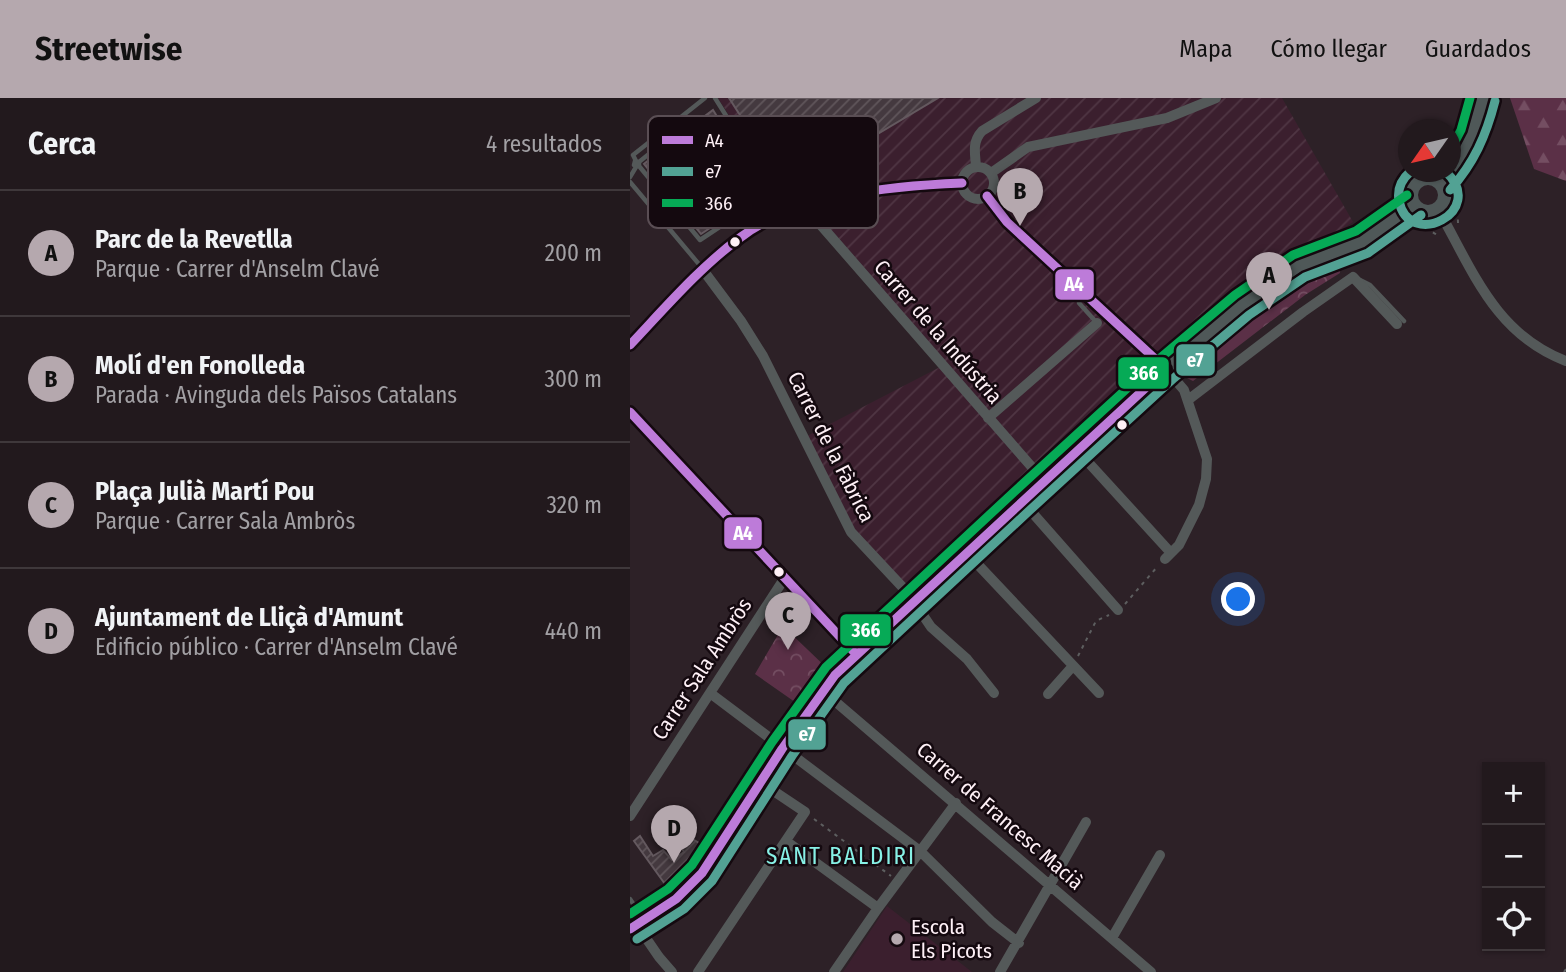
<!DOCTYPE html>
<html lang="es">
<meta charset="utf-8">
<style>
:root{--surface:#22191d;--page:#2a2226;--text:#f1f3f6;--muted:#a2a0a4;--line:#3f383b;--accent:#b5a8ae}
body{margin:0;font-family:"Fira Sans Condensed",sans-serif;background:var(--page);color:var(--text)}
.controls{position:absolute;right:21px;bottom:21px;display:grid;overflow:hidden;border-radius:0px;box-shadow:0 2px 5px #0004}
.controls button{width:63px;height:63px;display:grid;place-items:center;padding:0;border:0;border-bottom:2px solid var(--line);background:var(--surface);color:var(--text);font:35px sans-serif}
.compass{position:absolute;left:768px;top:21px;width:63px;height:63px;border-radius:50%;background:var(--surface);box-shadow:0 2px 5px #0004;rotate:236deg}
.you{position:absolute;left:609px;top:502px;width:24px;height:24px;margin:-18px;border:5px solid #fff;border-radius:50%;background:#1a73e8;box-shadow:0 0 0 10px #1a73e833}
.badge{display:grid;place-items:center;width:46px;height:46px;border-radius:50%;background:var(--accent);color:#111;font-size:23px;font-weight:700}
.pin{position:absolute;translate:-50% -58px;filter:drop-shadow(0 2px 4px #0008)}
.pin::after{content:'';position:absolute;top:37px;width:24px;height:21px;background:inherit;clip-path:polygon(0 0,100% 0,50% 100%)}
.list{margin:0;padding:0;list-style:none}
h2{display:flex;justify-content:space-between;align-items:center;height:91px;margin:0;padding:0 28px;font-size:30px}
h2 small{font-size:23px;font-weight:400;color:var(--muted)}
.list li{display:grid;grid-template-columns:46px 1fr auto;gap:21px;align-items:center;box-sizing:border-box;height:126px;padding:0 28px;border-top:2px solid var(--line)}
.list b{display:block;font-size:26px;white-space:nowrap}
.list p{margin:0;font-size:23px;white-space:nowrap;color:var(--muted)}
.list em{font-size:23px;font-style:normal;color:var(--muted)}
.icon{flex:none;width:38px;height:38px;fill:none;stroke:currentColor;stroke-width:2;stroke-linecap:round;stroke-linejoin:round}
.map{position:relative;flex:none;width:936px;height:874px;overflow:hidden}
header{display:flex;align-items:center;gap:42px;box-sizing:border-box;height:98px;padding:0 35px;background:var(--accent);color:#111}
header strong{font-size:33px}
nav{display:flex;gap:38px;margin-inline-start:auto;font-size:24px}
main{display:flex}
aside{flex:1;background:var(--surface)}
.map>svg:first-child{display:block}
.built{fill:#3b1f2e}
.industrial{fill:url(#industrial-furrows)}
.forest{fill:url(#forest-firs)}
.park{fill:url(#park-crowns)}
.building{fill:url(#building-hatch);stroke:#64595f;stroke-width:2}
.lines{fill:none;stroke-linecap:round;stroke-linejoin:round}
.path{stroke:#5d5e5f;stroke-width:2;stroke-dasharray:3.5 5;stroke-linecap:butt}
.lane{stroke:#545959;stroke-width:4.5}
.street{stroke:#545959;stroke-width:10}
.secondary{stroke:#4f5858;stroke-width:14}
.bus-1-casing{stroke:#14090f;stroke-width:14}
.bus-2-casing{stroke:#14090f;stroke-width:14}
.bus-3-casing{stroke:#14090f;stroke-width:14}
.bus-1{stroke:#bd7bd9;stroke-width:9}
.bus-2{stroke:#52a294;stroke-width:9}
.bus-3{stroke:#06aa56;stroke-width:9}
.bus-dot{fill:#fef0f6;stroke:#14090f;stroke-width:2.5}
.poi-dot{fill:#b5a8ae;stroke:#14090f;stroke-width:2.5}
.labels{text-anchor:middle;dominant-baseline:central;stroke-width:5;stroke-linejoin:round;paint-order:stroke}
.street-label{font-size:21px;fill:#fef0f6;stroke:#14090f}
.poi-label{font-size:21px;fill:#fef0f6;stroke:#14090f;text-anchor:start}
.neighbourhood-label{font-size:23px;letter-spacing:2px;fill:#87f1e6;stroke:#14090f}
.key{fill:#14090f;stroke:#5a4e54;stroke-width:2}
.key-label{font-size:19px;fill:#fef0f6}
.line-badge{stroke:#14090f;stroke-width:2.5}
.badge-label{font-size:19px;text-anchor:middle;font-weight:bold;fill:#fff}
</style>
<header>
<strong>Streetwise</strong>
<nav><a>Mapa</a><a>Cómo llegar</a><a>Guardados</a></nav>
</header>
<main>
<aside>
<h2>Cerca<small>4 resultados</small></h2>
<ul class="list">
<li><span class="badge">A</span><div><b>Parc de la Revetlla</b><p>Parque · Carrer d'Anselm Clavé</p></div><em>200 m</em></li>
<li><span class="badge">B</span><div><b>Molí d'en Fonolleda</b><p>Parada · Avinguda dels Països Catalans</p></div><em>300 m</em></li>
<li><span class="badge">C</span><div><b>Plaça Julià Martí Pou</b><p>Parque · Carrer Sala Ambròs</p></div><em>320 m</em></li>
<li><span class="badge">D</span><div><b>Ajuntament de Lliçà d'Amunt</b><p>Edificio público · Carrer d'Anselm Clavé</p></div><em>440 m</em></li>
</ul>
</aside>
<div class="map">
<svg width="936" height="874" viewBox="0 0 936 874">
<defs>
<pattern id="industrial-furrows" width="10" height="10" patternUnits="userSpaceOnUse" patternTransform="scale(1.75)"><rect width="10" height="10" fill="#3b1f2e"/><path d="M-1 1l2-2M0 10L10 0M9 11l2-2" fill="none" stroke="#4f3543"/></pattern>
<pattern id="forest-firs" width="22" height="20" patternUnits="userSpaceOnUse" patternTransform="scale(1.75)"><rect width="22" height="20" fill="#5b3047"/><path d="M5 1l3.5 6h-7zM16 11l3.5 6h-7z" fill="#744e62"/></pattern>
<pattern id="park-crowns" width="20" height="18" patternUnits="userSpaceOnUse" patternTransform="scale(1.75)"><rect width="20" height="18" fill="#5b3047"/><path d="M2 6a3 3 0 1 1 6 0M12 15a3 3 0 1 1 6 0" fill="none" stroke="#744e62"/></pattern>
<pattern id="building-hatch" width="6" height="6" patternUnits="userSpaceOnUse" patternTransform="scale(1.75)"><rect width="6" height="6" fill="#44393f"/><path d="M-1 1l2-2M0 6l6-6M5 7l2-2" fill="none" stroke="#60565b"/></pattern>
</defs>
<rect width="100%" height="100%" fill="#2d2127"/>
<path class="built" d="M257 808 342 874H213Z"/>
<path class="industrial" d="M88 0H652L723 124 613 194 513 269 405 365 398 377 397 387 278 495 231 447 173 340 312 268 171 104 158 109Z"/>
<path class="forest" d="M880 0H936V83L904 71Z"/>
<path class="park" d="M709 162 710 175 675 197 563 283 557 280 555 267 570 253 575 255 600 234V227L670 179Z
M153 528 202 575 175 611 125 576Z"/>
<path class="building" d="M99 0H308L157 90Z
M83 12 134 94 71 136 14 66 49 38 53 45H59L61 40 56 32Z
M57 734 61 740 77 750 64 769 40 793 4 743 10 738 23 758 33 752 42 762 54 754 48 745 52 742 49 738Z"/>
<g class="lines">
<path class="path" d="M828 125 827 99 833 79
M757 142C779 129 784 121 807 137L810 135
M495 506 528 468
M448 558 466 523 479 517
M184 721 261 778
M934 874 936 871"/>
<path class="lane" d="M85 0 157 115
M6 63 3 57 75 0
M9 64 50 31 56 41
M9 68V64L5 63 4 67 9 68 70 142 144 93
M0 79 6 69
M0 84 73 171
M25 114 36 102
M730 182 740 187 774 223
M451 195 449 205 467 225
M0 801 12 819"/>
<path class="street" d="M346 68C345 55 342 44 352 33L406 0
M332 85a16 16 0 1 1 32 0a16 16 0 1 1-32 0Z
M361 75 398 49 537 20 586 0
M357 98 377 124 536 271 554 292 577 361 576 381 569 407 549 447 535 461
M175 109 414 383
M808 111C843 173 865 236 936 263
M73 172 111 223 133 258 221 434 278 495 301 529 337 561 364 595
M0 247C30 216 59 185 91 157 99 150 107 141 115 136 181 96 257 88 332 85
M558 302 673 214 723 179 767 226
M0 314 226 556
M358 320 467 225
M447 352 541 455
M392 403 488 512
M336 454 469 595
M193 593 521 874
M80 595 290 753 362 824 389 845
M418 596 442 569
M0 718 154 481
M156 743 248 810
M7 827 29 859 42 874
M482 840 530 757
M68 874 175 714 130 684
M204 874 248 810 326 705
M370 874 456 724"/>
<path class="secondary" d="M781 97a17 17 0 1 1 34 0a17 17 0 1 1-34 0Z
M811 84C839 54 843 39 853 0
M0 831 46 801 72 775 152 651 205 577 392 403 536 271 612 207 669 168 732 144 784 107"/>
<g class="bus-1-casing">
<path id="bus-1" d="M357 98 377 124 536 271
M0 247C35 210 70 169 111 139 168 96 263 88 332 85
M0 314 226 556
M0 831 46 801 72 775 152 651 205 577 536 271"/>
</g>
<g class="bus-2-casing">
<path id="bus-2" d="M780 74C772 81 767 91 769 103 779 153 858 113 816 74
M820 92C844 65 856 38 865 3
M7 841 54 811 82 783 162 658 214 585 400 412 544 280 619 217 675 179 738 155 791 117"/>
</g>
<g class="bus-3-casing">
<path id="bus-3" d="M820 53 831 32 840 0
M0 816 38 791 62 767 142 644 196 569 384 394 528 262 605 197 663 157 726 133 777 97"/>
</g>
<use href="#bus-1" class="bus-1"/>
<use href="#bus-2" class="bus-2"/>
<use href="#bus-3" class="bus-3"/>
</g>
<g class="bus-dot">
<circle cx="105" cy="144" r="6"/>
<circle cx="492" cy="327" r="6"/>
<circle cx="149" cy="474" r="6"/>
</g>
<circle class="poi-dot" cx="267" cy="841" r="7"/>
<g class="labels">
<g class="street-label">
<text transform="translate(308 234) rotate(49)">Carrer de la Indústria</text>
<text transform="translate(201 349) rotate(63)">Carrer de la Fàbrica</text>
<text transform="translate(72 571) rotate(-57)">Carrer Sala Ambròs</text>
<text transform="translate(370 718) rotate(41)">Carrer de Francesc Macià</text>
</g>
<g class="poi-label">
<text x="281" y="829">Escola<tspan x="281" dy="24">Els Picots</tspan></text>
</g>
<g class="neighbourhood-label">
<text x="211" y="758">SANT BALDIRI</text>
</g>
</g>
<rect x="18" y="18" width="230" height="112" rx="10" class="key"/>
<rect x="32" y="38" width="31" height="8" fill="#bd7bd9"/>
<rect x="32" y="69" width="31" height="9" fill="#52a294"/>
<rect x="32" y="101" width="31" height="8" fill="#06aa56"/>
<g class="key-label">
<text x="75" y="49">A4</text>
<text x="75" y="80">e7</text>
<text x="75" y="112">366</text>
</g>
<g class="line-badge">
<rect x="424" y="170" width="41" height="33" rx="7" fill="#bd7bd9"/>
<rect x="545" y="245" width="41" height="34" rx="7" fill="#52a294"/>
<rect x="487" y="258" width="53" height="34" rx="7" fill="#06aa56"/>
<rect x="93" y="418" width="40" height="34" rx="7" fill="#bd7bd9"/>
<rect x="209" y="515" width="53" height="34" rx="7" fill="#06aa56"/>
<rect x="157" y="620" width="40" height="33" rx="7" fill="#52a294"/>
</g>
<g class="badge-label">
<text x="444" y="193">A4</text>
<text x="565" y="269">e7</text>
<text x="514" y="282">366</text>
<text x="113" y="442">A4</text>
<text x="236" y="539">366</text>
<text x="177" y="643">e7</text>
</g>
</svg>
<div class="controls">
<button>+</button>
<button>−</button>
<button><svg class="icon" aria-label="locate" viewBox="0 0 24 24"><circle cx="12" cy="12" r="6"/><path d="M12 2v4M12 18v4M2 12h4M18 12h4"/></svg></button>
</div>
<svg class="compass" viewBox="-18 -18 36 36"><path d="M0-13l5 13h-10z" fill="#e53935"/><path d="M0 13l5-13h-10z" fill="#a2a0a4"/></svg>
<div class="you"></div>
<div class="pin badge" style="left:639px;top:212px">A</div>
<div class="pin badge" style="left:390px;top:128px">B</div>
<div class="pin badge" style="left:158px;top:552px">C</div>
<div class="pin badge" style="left:44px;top:765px">D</div>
</div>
</main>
